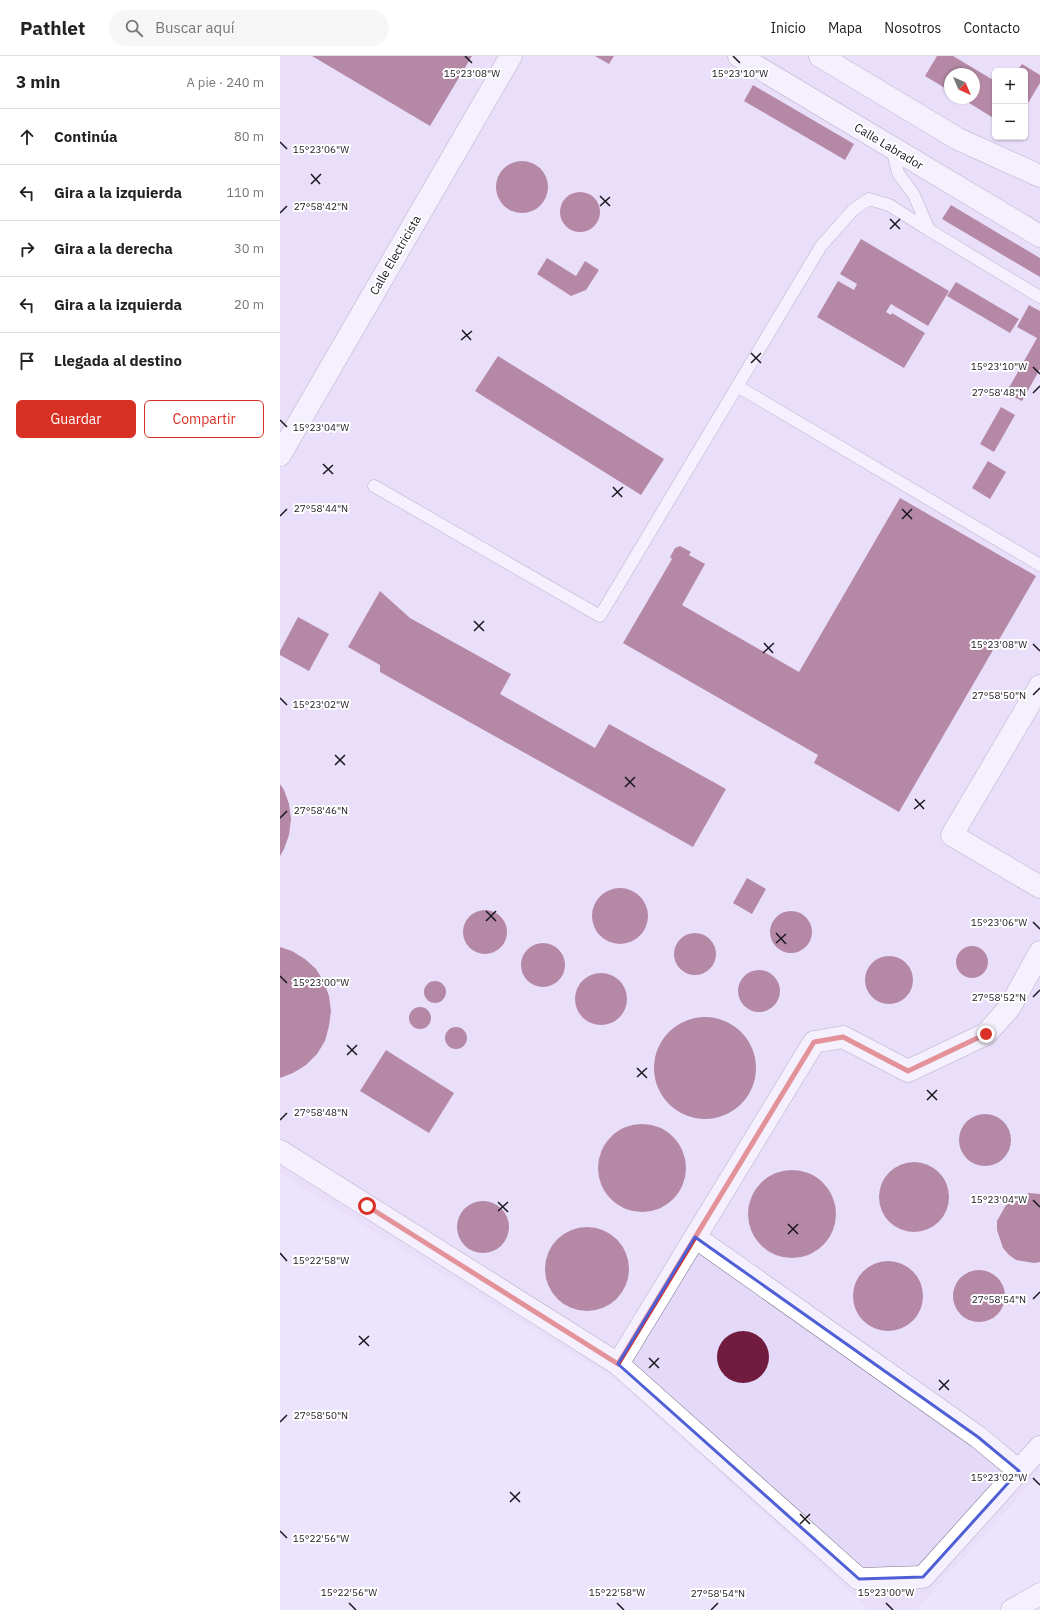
<!DOCTYPE html>
<html lang="es">
<meta charset="utf-8">
<style>
:root{--surface:#fff;--page:#f6f6f6;--text:#222;--muted:#767676;--line:#e0e0e0;--accent:#d93025}
body{margin:0;font-family:"IBM Plex Sans",sans-serif;background:var(--page);color:var(--text)}
.controls{position:absolute;right:12px;top:12px;display:grid;overflow:hidden;border-radius:6px;box-shadow:0 1px 3px #0004}
.controls button{width:36px;height:36px;display:grid;place-items:center;padding:0;border:0;border-bottom:1px solid var(--line);background:var(--surface);color:var(--text);font:20px sans-serif}
.compass{position:absolute;left:664px;top:12px;width:36px;height:36px;border-radius:50%;background:var(--surface);box-shadow:0 1px 3px #0004;rotate:136deg}
.stop{position:absolute;width:12px;height:12px;margin:-9px;border:3px solid #d93025;border-radius:50%;background:#fff}
.stop.end{background:#d93025;border-color:#fff;box-shadow:0 1px 4px #0008}
.list{margin:0;padding:0;list-style:none}
h2{display:flex;justify-content:space-between;align-items:center;height:52px;margin:0;padding:0 16px;font-size:17px}
h2 small{font-size:13px;font-weight:400;color:var(--muted)}
.list li{display:grid;grid-template-columns:26px 1fr auto;gap:12px;align-items:center;box-sizing:border-box;height:56px;padding:0 16px;border-top:1px solid var(--line)}
.list b{display:block;font-size:15px;white-space:nowrap}
.list em{font-size:13px;font-style:normal;color:var(--muted)}
.actions{display:flex;gap:8px;padding:12px 16px}
.actions a{flex:1;padding:9px 0;border:1px solid var(--accent);border-radius:6px;text-align:center;font-size:14px;color:var(--accent)}
.actions .main{background:var(--accent);color:#fff}
.icon{flex:none;width:22px;height:22px;fill:none;stroke:currentColor;stroke-width:2;stroke-linecap:round;stroke-linejoin:round}
.map{position:relative;flex:none;width:760px;height:1554px;overflow:hidden}
header{display:flex;align-items:center;gap:24px;box-sizing:border-box;height:56px;padding:0 20px;background:var(--surface);border-bottom:1px solid var(--line)}
header strong{font-size:19px}
nav{display:flex;gap:22px;margin-inline-start:auto;font-size:14px}
.search{width:280px;height:36px;background:var(--page);display:flex;align-items:center;gap:10px;box-sizing:border-box;padding:0 14px;border-radius:22px;color:var(--muted);font-size:15px}
main{display:flex}
aside{flex:1;background:var(--surface)}
.map>svg:first-child{display:block}
.built{fill:#e5d9fa;fill-rule:evenodd}
.building{fill:#711c3f}
.lines{fill:none;stroke-linecap:round;stroke-linejoin:round}
.service-casing{stroke:#797188;stroke-width:13}
.minor-casing{stroke:#797188;stroke-width:23}
.tertiary-casing{stroke:#797188;stroke-width:23}
.service{stroke:#fff;stroke-width:12}
.minor{stroke:#fff;stroke-width:22}
.tertiary{stroke:#fff;stroke-width:22}
.route{stroke:#d93025;stroke-width:5}
.marked{fill:none;stroke:#4f5fd5;stroke-width:3;stroke-linejoin:round}
.ticks{fill:none;stroke:#1a171f;stroke-width:1.5}
.labels{text-anchor:middle;dominant-baseline:central;stroke-width:4;stroke-linejoin:round;paint-order:stroke}
.street-label{font-size:12px;fill:#1a171f;stroke:#fff}
.ticks-label{font-size:10px;text-anchor:middle;fill:#1a171f;stroke:#fff;stroke-width:4;stroke-linejoin:round;paint-order:stroke}
</style>
<header>
<strong>Pathlet</strong>
<div class="search"><svg class="icon" aria-label="search" viewBox="0 0 24 24"><circle cx="10" cy="10" r="6"/><path d="M15 15l6 6"/></svg>Buscar aquí</div>
<nav><a>Inicio</a><a>Mapa</a><a>Nosotros</a><a>Contacto</a></nav>
</header>
<main>
<aside>
<h2>3 min<small>A pie · 240 m</small></h2>
<ul class="list">
<li><svg class="icon" aria-label="ahead" viewBox="0 0 24 24"><path d="M12 20V5M6 11l6-6 6 6"/></svg><div><b>Continúa</b></div><em>80 m</em></li>
<li><svg class="icon" aria-label="left" viewBox="0 0 24 24"><path d="M17 20v-9H6M10 6l-5 5 5 5"/></svg><div><b>Gira a la izquierda</b></div><em>110 m</em></li>
<li><svg class="icon" aria-label="right" viewBox="0 0 24 24"><path d="M7 20v-9h11M14 6l5 5-5 5"/></svg><div><b>Gira a la derecha</b></div><em>30 m</em></li>
<li><svg class="icon" aria-label="left" viewBox="0 0 24 24"><path d="M17 20v-9H6M10 6l-5 5 5 5"/></svg><div><b>Gira a la izquierda</b></div><em>20 m</em></li>
<li><svg class="icon" aria-label="arrive" viewBox="0 0 24 24"><path d="M6 21V4h12l-3 4 3 4H6"/></svg><div><b>Llegada al destino</b></div></li>
</ul>
<div class="actions"><a class="main">Guardar</a><a>Compartir</a></div>
</aside>
<div class="map">
<svg width="760" height="1554" viewBox="0 0 760 1554">
<rect width="100%" height="100%" fill="#ece3fc"/>
<path class="built" d="M0 0H760V1418L636 1554H590L338 1326 0 1118ZM715 15H745V81H715ZM670 18H694V42H670Z"/>
<path class="building" d="M32 0H192L150 70Z
M315 0H334L329 8Z
M657 0H673L715 25V63L681 42H694V18H670V35L645 20Z
M742 8 760 19V27L745 52V15H737Z
M473 29 574 88 565 104 464 45Z
M216 131a26 26 0 1 1 52 0a26 26 0 1 1-52 0Z
M280 156a20 20 0 1 1 40 0a20 20 0 1 1-40 0Z
M671 149 760 202V221L662 163Z
M581 183 669 235 648 270 611 248 606 256 611 259 612 257 645 277 624 312 537 261 558 225 574 234 577 228 560 218Z
M267 202 296 220 305 205 319 214 306 234 291 240 257 218Z
M676 226 739 263 730 277 667 240Z
M749 249 760 255V313L742 345 726 337 757 282 737 271Z
M218 300 384 403 361 439 195 335Z
M721 351 735 359 714 396 700 388Z
M708 405 726 416 710 443 692 432Z
M620 442 756 520 619 756 534 707 538 699 343 587 392 503 390 501 395 492 400 490 411 496 409 499 425 508 402 549 519 616Z
M100 535 130 562 231 618 220 638 315 692 329 668 446 733 413 791 100 616V609L68 591Z
M18 561 49 578 29 615 0 599V595Z
M0 728 4 734 9 748 11 763 9 779 4 793 0 800Z
M467 822 486 833 472 858 453 847Z
M312 860a28 28 0 1 1 56 0a28 28 0 1 1-56 0Z
M183 876a22 22 0 1 1 44 0a22 22 0 1 1-44 0Z
M490 876a21 21 0 1 1 42 0a21 21 0 1 1-42 0Z
M394 898a21 21 0 1 1 42 0a21 21 0 1 1-42 0Z
M241 909a22 22 0 1 1 44 0a22 22 0 1 1-44 0Z
M676 906a16 16 0 1 1 32 0a16 16 0 1 1-32 0Z
M0 891 12 895 25 903 36 913 44 926 49 940 51 955 49 970 45 985 37 998 26 1009 13 1017 0 1022Z
M585 924a24 24 0 1 1 48 0a24 24 0 1 1-48 0Z
M458 935a21 21 0 1 1 42 0a21 21 0 1 1-42 0Z
M295 943a26 26 0 1 1 52 0a26 26 0 1 1-52 0Z
M144 936a11 11 0 1 1 22 0a11 11 0 1 1-22 0Z
M129 962a11 11 0 1 1 22 0a11 11 0 1 1-22 0Z
M374 1012a51 51 0 1 1 102 0a51 51 0 1 1-102 0Z
M165 982a11 11 0 1 1 22 0a11 11 0 1 1-22 0Z
M106 994 174 1037 149 1077 80 1035Z
M679 1084a26 26 0 1 1 52 0a26 26 0 1 1-52 0Z
M318 1112a44 44 0 1 1 88 0a44 44 0 1 1-88 0Z
M599 1141a35 35 0 1 1 70 0a35 35 0 1 1-70 0Z
M468 1158a44 44 0 1 1 88 0a44 44 0 1 1-88 0Z
M749 1137 760 1138V1206L754 1207 736 1204 729 1199 723 1192 717 1174V1165L726 1149 733 1143Z
M177 1171a26 26 0 1 1 52 0a26 26 0 1 1-52 0Z
M265 1213a42 42 0 1 1 84 0a42 42 0 1 1-84 0Z
M573 1240a35 35 0 1 1 70 0a35 35 0 1 1-70 0Z
M673 1240a26 26 0 1 1 52 0a26 26 0 1 1-52 0Z
M437 1301a26 26 0 1 1 52 0a26 26 0 1 1-52 0Z"/>
<g class="lines">
<g class="service-casing">
<path id="service" d="M612 92 618 117 634 139 649 174 760 241
M457 330 760 509
M94 430 320 560 541 190 573 154 589 143 609 149 649 174"/>
</g>
<g class="minor-casing">
<path id="minor" d="M459 0 760 180
M540 0 678 83 760 120
M0 399 231 0
M760 630 672 779 760 831
M760 896 730 951 706 978 628 1015 563 981 534 986 338 1308 579 1523 643 1521 760 1391
M0 1095 338 1308
M415 1181 698 1381 739 1415"/>
</g>
<g class="tertiary-casing">
<path id="tertiary" d="M732 1554 760 1538"/>
</g>
<use href="#service" class="service"/>
<use href="#minor" class="minor"/>
<use href="#tertiary" class="tertiary"/>
</g>
<g class="lines">
<path class="route" d="M87 1150 338 1308 534 986 563 981 628 1015 706 978"/>
</g>
<path d="M0 0H760V1554H0ZM415 1181 698 1381 739 1415 643 1521 579 1523 338 1308Z" fill="#ece3fc" fill-opacity=".55" fill-rule="evenodd"/>
<path class="marked" d="M415 1181 698 1381 739 1415 643 1521 579 1523 338 1308Z"/>
<path class="ticks" d="M185 0 192 7M453 0 460 7M0 86 7 93M31 118 40 128M31 128 41 118M320 140 330 150M320 150 330 141M0 157 7 150M610 163 620 173M610 173 620 163M182 274 191 284M181 284 192 275M471 297 481 307M471 307 481 297M753 311 760 318M753 337 760 330M0 364 7 371M43 408 53 418M43 418 53 409M333 431 342 441M332 441 343 431M622 453 632 463M0 460 7 453M622 463 632 453M194 565 204 575M194 575 204 565M484 587 493 597M753 588 760 595M483 597 494 587M753 639 760 632M0 642 7 649M55 699 65 709M55 709 65 699M345 721 355 731M345 731 355 721M635 743 644 753M634 753 645 744M0 762 7 755M206 855 216 865M206 865 216 855M753 866 760 873M496 877 506 888M496 887 506 878M0 920 7 927M753 941 760 934M67 989 77 999M67 999 77 989M357 1012 367 1022M357 1021 367 1012M647 1034 657 1044M647 1044 657 1034M0 1064 7 1057M753 1144 760 1151M218 1146 228 1156M218 1155 228 1146M508 1168 518 1178M508 1178 518 1168M0 1197 7 1205M753 1243 760 1236M79 1280 89 1290M79 1289 89 1280M369 1302 379 1312M369 1312 379 1302M659 1324 669 1334M659 1334 669 1324M0 1366 7 1359M753 1422 760 1429M230 1436 240 1446M230 1446 240 1436M520 1458 530 1468M520 1468 530 1458M0 1475 7 1482M69 1547 76 1554M337 1547 344 1554M606 1547 613 1554M431 1554 438 1547"/>
<g class="labels">
<g class="street-label">
<text transform="translate(609 90) rotate(31)">Calle Labrador</text>
<text transform="translate(115 199) rotate(-60)">Calle Electricista</text>
</g>
</g>
<g class="ticks-label">
<text x="192" y="21">15°23'08"W</text>
<text x="460" y="21">15°23'10"W</text>
<text x="41" y="97">15°23'06"W</text>
<text x="41" y="154">27°58'42"N</text>
<text x="719" y="314">15°23'10"W</text>
<text x="719" y="340">27°58'48"N</text>
<text x="41" y="375">15°23'04"W</text>
<text x="41" y="456">27°58'44"N</text>
<text x="719" y="592">15°23'08"W</text>
<text x="719" y="643">27°58'50"N</text>
<text x="41" y="652">15°23'02"W</text>
<text x="41" y="758">27°58'46"N</text>
<text x="719" y="870">15°23'06"W</text>
<text x="41" y="930">15°23'00"W</text>
<text x="719" y="945">27°58'52"N</text>
<text x="41" y="1060">27°58'48"N</text>
<text x="719" y="1147">15°23'04"W</text>
<text x="41" y="1208">15°22'58"W</text>
<text x="719" y="1247">27°58'54"N</text>
<text x="41" y="1363">27°58'50"N</text>
<text x="719" y="1425">15°23'02"W</text>
<text x="41" y="1486">15°22'56"W</text>
<text x="69" y="1540">15°22'56"W</text>
<text x="337" y="1540">15°22'58"W</text>
<text x="606" y="1540">15°23'00"W</text>
<text x="438" y="1541">27°58'54"N</text>
</g>
</svg>
<div class="controls">
<button>+</button>
<button>−</button>
</div>
<svg class="compass" viewBox="-18 -18 36 36"><path d="M0-13l5 13h-10z" fill="#e53935"/><path d="M0 13l5-13h-10z" fill="#767676"/></svg>
<div class="stop" style="left:87px;top:1150px"></div>
<div class="stop end" style="left:706px;top:978px"></div>
</div>
</main>
